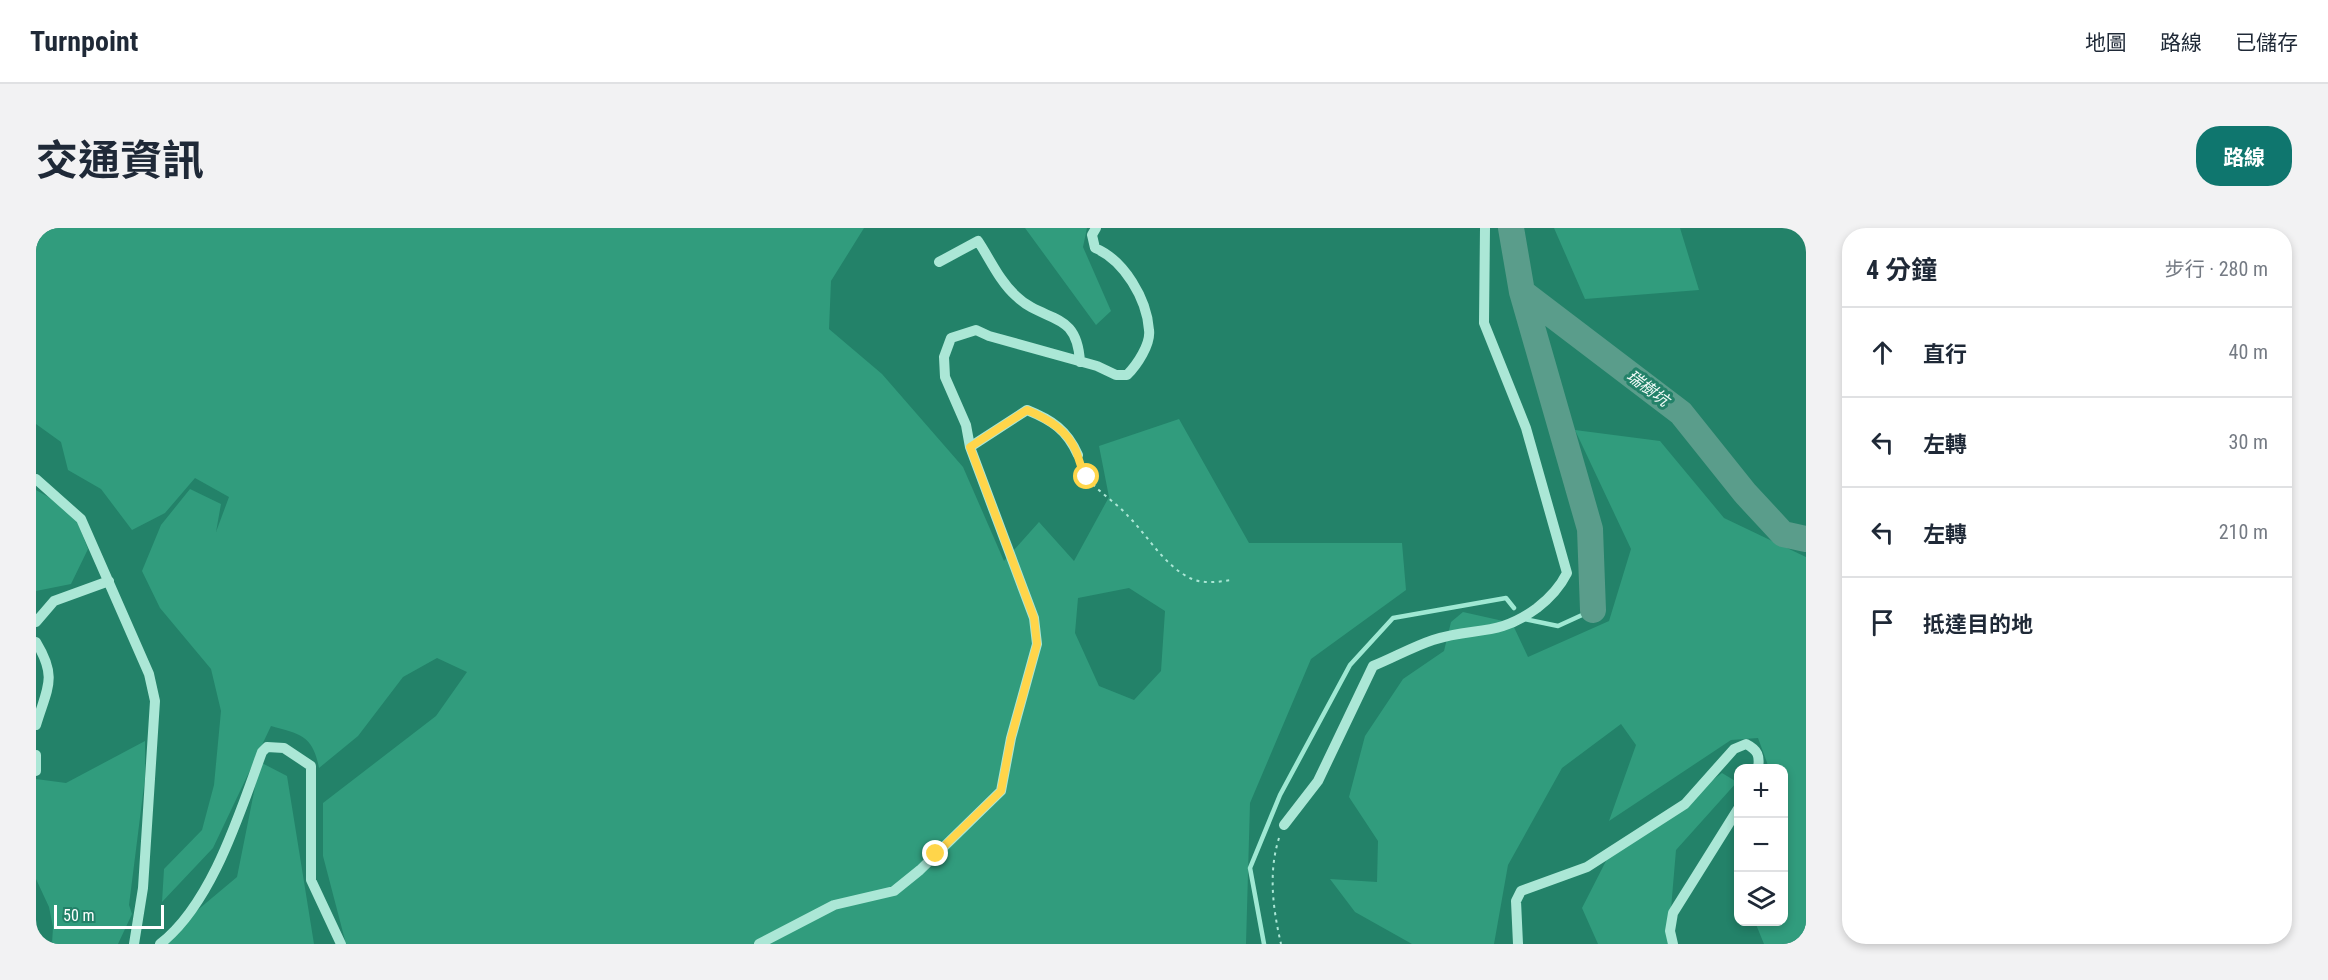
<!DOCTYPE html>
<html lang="zh-TW">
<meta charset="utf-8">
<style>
:root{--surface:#fff;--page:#f2f2f3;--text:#1f2937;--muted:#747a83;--line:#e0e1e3;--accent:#0f766e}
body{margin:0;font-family:"Roboto Condensed","Noto Sans TC",sans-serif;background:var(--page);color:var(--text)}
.controls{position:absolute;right:18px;bottom:18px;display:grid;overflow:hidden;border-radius:12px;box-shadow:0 3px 9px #0003}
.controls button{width:54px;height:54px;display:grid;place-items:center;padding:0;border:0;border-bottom:2px solid var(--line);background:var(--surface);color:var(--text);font:30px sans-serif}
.scale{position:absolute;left:18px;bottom:15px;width:110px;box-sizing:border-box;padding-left:6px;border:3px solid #fff;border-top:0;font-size:16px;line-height:21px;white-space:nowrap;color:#fff;-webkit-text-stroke:4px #238269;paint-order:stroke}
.stop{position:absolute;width:18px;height:18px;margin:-14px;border:4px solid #ffd54a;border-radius:50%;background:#fff}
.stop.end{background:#ffd54a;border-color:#fff;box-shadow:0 2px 6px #0008}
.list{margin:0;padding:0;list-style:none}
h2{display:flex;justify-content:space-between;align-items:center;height:78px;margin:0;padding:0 24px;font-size:26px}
h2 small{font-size:20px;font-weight:400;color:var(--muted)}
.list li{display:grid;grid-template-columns:39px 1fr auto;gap:18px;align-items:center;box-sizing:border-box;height:90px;padding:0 24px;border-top:2px solid var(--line)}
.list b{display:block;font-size:22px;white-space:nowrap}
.list em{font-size:20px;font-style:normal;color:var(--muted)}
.icon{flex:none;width:33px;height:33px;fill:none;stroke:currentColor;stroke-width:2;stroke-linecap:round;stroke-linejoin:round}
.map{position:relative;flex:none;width:1770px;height:716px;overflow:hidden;border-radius:24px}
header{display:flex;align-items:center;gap:36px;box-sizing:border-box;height:84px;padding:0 30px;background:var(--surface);border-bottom:2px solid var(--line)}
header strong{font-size:28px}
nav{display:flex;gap:33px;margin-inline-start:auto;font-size:21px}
.intro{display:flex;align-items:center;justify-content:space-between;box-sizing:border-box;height:144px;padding:0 36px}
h1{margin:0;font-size:42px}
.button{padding:15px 27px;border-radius:24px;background:var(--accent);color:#fff;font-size:21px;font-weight:700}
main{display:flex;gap:36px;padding:0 36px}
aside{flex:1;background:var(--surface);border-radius:24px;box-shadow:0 3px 9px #0003}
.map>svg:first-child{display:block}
.green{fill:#319c7d;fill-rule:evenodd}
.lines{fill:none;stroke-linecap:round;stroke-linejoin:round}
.stream{stroke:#9fe8d3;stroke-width:4.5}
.river{stroke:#5a9d8b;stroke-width:26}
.path{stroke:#abe7d6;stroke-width:2;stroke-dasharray:3 4.5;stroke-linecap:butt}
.minor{stroke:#abe7d6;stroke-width:10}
.route{stroke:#ffd54a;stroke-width:8}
.labels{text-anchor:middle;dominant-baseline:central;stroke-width:6;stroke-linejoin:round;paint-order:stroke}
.water-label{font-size:16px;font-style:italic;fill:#f4fdfa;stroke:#238269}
</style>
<header>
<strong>Turnpoint</strong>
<nav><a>地圖</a><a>路線</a><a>已儲存</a></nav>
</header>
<div class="intro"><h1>交通資訊</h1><a class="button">路線</a></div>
<main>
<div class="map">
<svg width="1770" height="716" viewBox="0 0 1770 716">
<rect width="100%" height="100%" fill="#238269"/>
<path class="green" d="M0 0H828L795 53 793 101 846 146 927 239 968 333 1003 294 1038 333 1073 269 1063 218 1143 191 1213 315H1366L1370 362 1275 431 1214 575 1210 716H310L287 628V575L400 488 431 444 401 430 367 449 322 508 283 540C277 508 265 506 235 498L177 620 126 674 128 641 166 602 178 557 185 483 175 441 124 380 106 343 125 297 154 261 185 276 180 304 193 269 159 250 129 285 96 302 65 261 32 242 25 214 0 196ZM1093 360 1129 383 1125 443 1098 472 1063 458 1039 405 1042 370Z
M989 0H1051L1047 19 1075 83 1060 97Z
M1518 0H1644L1663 62 1549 71Z
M1539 202 1624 213 1688 290 1770 329V716H1728L1719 694H1748V540H1733L1722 510 1695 512 1573 593 1600 517 1585 496 1526 540 1472 637 1458 716H1376L1319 684 1294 651 1341 654 1342 613 1313 569 1329 508 1367 451 1408 423 1415 394 1427 384 1476 395 1492 429 1573 393 1595 321Z
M0 262 37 283 52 321 35 356 0 363Z
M109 513V550L93 677 96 686 82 716H16L17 699 13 679 0 651V551L30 555Z
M224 534 251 548 278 716H121L201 649Z
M1686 545 1701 554 1640 622 1632 716H1562L1546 680 1571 631Z"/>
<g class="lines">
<path class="stream" d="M1488 391 1522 398 1557 382
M1228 716 1214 640 1244 567 1314 437 1357 390 1470 370 1478 380"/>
<path class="river" d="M1475 0 1486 64 1554 301 1557 382
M1486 64 1645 185 1709 265 1747 306 1770 311"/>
<path class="path" d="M1044 238C1052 258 1078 272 1092 288 1112 308 1125 333 1150 348 1165 357 1180 354 1196 352
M1243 610C1232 645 1237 681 1245 716"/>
<path class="minor" d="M903 34 942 13C954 31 964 54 980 68 1009 96 1041 81 1044 134
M934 219 991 182C1016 192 1031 202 1042 227
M0 251 45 291 113 446 119 473 107 660 98 716
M0 394 18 373 73 353
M0 414C22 450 11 460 0 497
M0 527V543
M1248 597 1282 553 1337 438C1357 430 1376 419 1397 412 1439 398 1460 410 1501 380 1514 370 1524 359 1531 345L1490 200 1448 95 1449 0
M124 716C176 676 204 584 226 524L231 519 248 520 275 538V652L305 716
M723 716 798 677 858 663 884 642 965 563 975 510 1001 416 998 390 934 219 930 197 909 149 908 129 915 110 940 102 953 108 1061 138 1080 147H1091C1101 137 1115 116 1113 102 1111 71 1088 32 1059 20L1056 7 1060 0
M1482 716 1480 673 1485 663 1551 639 1649 576 1698 521 1710 516C1722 522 1724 528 1722 540
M1637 716 1634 703 1637 685 1702 581"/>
</g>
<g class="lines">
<path class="route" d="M900 626 965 563 975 510 1001 416 998 390 934 219 991 182C1012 191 1031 202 1040 223 1044 233 1044 240 1051 249"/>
</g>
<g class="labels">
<g class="water-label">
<text transform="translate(1612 160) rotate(37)">瑞樹坑</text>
</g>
</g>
</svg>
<div class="controls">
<button>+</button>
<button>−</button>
<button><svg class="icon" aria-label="layers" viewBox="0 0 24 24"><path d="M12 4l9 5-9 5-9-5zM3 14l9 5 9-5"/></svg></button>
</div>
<div class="scale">50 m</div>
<div class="stop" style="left:1051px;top:249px"></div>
<div class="stop end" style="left:900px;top:626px"></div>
</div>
<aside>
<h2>4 分鐘<small>步行 · 280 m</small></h2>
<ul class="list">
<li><svg class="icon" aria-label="ahead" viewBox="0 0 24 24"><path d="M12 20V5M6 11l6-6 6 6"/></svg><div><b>直行</b></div><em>40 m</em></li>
<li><svg class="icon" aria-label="left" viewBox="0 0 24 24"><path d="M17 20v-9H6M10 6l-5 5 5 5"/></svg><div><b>左轉</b></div><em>30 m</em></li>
<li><svg class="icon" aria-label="left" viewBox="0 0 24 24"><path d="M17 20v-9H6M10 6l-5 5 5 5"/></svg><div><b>左轉</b></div><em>210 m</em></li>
<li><svg class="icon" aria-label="arrive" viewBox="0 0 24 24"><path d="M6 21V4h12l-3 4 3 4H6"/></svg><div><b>抵達目的地</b></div></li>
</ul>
</aside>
</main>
